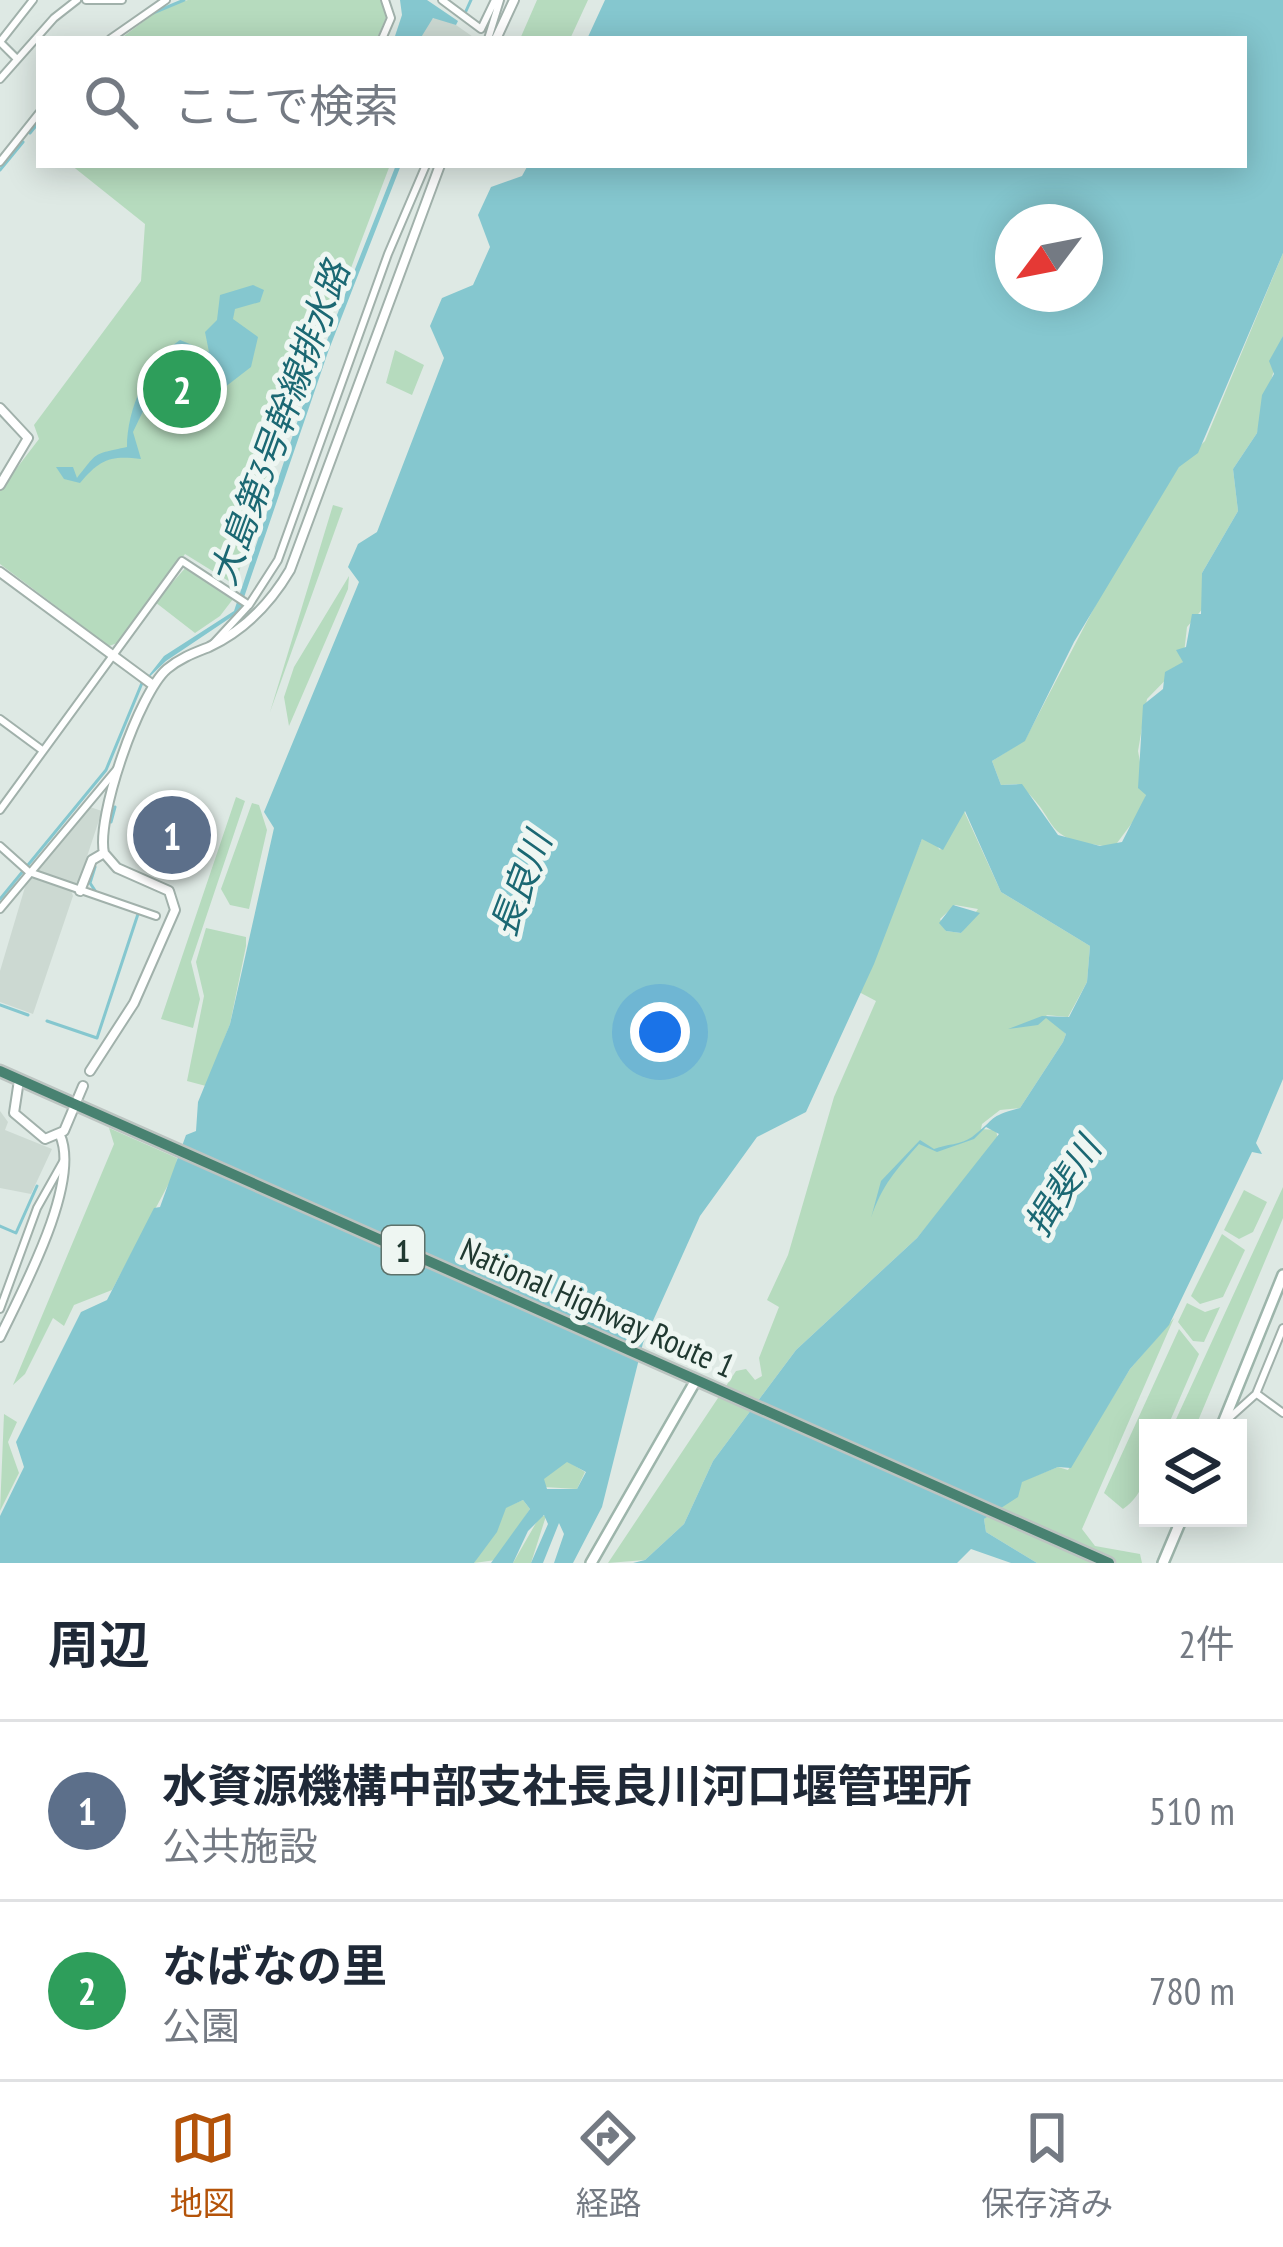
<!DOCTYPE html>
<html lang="ja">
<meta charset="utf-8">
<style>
:root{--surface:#fff;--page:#f2f2f3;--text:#1f2937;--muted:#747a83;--line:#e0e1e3;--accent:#b45309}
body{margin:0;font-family:"PT Sans Narrow","Noto Sans JP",sans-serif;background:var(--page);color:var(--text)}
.controls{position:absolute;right:36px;bottom:36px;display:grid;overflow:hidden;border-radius:0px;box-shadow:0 6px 30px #0003}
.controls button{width:108px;height:108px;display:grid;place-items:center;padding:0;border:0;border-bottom:3px solid var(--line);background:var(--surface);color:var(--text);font:60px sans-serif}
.compass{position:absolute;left:995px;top:204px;width:108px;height:108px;border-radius:50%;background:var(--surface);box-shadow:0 6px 30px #0003;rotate:238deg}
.you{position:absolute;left:660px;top:1032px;width:42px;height:42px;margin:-30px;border:9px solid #fff;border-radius:50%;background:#1a73e8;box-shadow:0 0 0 18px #1a73e833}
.badge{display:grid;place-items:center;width:78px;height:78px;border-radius:50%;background:var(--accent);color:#fff;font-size:39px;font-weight:700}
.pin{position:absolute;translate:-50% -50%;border:6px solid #fff;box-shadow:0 3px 12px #0006}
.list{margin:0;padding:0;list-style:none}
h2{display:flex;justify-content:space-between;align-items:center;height:156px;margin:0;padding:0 48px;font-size:51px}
h2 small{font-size:39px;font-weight:400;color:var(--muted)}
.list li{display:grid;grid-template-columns:78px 1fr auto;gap:36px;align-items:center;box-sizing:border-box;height:180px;padding:0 48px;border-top:3px solid var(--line)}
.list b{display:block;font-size:45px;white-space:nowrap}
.list p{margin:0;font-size:39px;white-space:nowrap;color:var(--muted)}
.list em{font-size:39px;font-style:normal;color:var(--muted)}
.icon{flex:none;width:66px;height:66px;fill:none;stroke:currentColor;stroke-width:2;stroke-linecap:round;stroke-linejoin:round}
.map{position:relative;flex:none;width:1283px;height:1563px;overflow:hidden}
.search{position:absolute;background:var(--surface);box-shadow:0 6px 30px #0003;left:36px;right:36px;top:36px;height:132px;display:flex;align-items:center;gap:30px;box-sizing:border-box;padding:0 42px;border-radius:0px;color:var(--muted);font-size:45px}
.sheet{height:516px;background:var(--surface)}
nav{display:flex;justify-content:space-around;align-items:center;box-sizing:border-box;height:168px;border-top:3px solid var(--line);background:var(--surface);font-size:33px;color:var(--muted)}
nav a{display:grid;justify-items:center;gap:6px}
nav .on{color:var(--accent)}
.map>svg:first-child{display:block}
.built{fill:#ccd9d2}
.green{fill:#b6dbbe;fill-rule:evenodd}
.water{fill:#85c7cf;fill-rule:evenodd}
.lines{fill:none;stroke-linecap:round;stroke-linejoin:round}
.stream{stroke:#85c7cf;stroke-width:3}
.minor-casing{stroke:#a1b1ab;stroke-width:10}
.tertiary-casing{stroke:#a1b1ab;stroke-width:12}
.secondary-casing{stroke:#9db5ab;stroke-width:14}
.trunk-casing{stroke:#bcc4c1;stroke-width:15}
.minor{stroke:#fff;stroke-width:6}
.tertiary{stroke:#fff;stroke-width:8}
.secondary{stroke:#fff;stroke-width:9}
.trunk{stroke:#488271;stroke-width:10}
.labels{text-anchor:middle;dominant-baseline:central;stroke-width:10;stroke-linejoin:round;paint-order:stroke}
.shield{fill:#eef6f2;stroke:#5e726b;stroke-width:3}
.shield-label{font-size:30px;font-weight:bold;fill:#203931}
.street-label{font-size:33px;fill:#203931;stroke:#eef6f2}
.water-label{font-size:36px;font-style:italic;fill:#1b6873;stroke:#eef6f2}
</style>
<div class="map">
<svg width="1283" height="1563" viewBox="0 0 1283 1563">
<rect width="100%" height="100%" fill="#dee9e4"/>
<path class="built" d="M436 17 456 25 476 39H420L428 21Z
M87 806 102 811 78 884 36 872Z
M28 877 71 890 73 896 33 1014 0 1002V971Z
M0 1111 8 1122 5 1130 52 1149 31 1194 0 1188Z"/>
<path class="green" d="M188 0H380L387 15 377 39H120L160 9Z
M537 0H588L570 39H520Z
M71 165H390L276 466 271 467 235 585 185 554 120 642 109 646 0 564V490L39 439 34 425 141 281 145 224Z
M1283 253V336L1257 433 1233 469 1238 511 1202 573 1205 606 1187 627 1183 662 1147 699 1138 751 1146 795 1138 815 1114 847C1034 839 1066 824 1018 784L1001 785 992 761 1025 740 1105 587 1179 466 1205 441Z
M395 350 424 365 412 395 386 383Z
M333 505 343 508 270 712Z
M188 565 233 599 220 616 195 633 155 602Z
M349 576 348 589 289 726 284 697 294 667Z
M236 797 245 801 191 962 200 999 193 1028 161 1019Z
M252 803 259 805 267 830 249 909 230 905 221 889Z
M964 811 1001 892 1090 946 1087 982 1068 1017 1046 1015 1066 1034 1063 1042 1020 1108 1000 1110 982 1124 981 1129 996 1130 998 1140 917 1238 796 1350 713 1461 684 1524 645 1560 608 1563 736 1371 746 1369 755 1380 762 1376 759 1358 779 1307 767 1300 788 1255 834 1097 876 1001 859 992 862 981 922 839 930 838 940 850ZM955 905 978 909 961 933 946 931 940 919Z
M206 928 246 937V946L230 1024 206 1086 187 1081 204 996 196 962Z
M109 1128 177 1158 176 1170 112 1290 74 1305 64 1326 53 1318 25 1374 13 1385 114 1144Z
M1283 1187V1218L1195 1428H1172Z
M1244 1190 1267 1202 1253 1232 1239 1239 1224 1230Z
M1222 1234 1245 1250 1223 1297 1200 1304 1191 1296Z
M1187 1303 1205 1312 1220 1307 1204 1342 1193 1341 1178 1322Z
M1174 1318 1082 1529 1095 1546 1140 1554 1142 1563H1037L986 1532 984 1519 1017 1493 1022 1481 1058 1467 1068 1470 1130 1369Z
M1179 1329 1199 1354 1167 1428H1148C1148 1458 1151 1490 1123 1509L1104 1493Z
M4 1414 17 1422 8 1442 19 1473 0 1511Z
M567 1461 585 1472 577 1489 544 1487 543 1479Z
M523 1500 530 1509 496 1560 474 1563 506 1507Z
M540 1516H546L531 1563H513Z"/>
<path class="water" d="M400 0H427L458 21 456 25 433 18 420 39H394L402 15Z
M605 0H1283V253L1198 453 1179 467 1074 642 1025 741 992 761 1001 785 1022 784 1058 835 1100 846 1122 842 1146 795 1138 788 1143 705 1163 689 1165 672 1183 662 1176 650 1186 647 1192 614H1201L1202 573 1238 511 1233 469 1257 433 1262 395 1274 374 1269 361 1283 336V1079L1256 1143 1262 1154 1252 1152 1169 1325 1130 1369 1071 1468 1058 1467 1022 1482 1018 1497 984 1519 986 1532 1037 1563H1011L971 1549 957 1563H633L645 1560 684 1524 713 1461 796 1350 917 1238 999 1134 986 1127 974 1139 937 1152 919 1144C896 1170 882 1185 871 1218L881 1181 920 1140 934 1149C946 1144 961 1145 972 1137 998 1117 987 1117 1020 1108L1063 1042 1066 1034 1046 1018 1038 1025 1008 1029 1042 1016 1069 1017 1087 982 1090 946 1001 892 965 811 943 850 922 839 874 964 806 1112 757 1137 700 1216 643 1343 602 1507 573 1563H554L564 1534 559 1523 543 1563H531L548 1524 544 1515 528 1531 513 1563H491L530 1509 523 1500 506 1508 497 1532 474 1563H0V1516L24 1467 16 1442 81 1312 107 1300 154 1208 160 1207 186 1135 196 1131 198 1102 230 1024 274 828 264 812 359 582 348 567 358 544 377 532 444 358 430 326 442 298 473 285 490 247 478 215 491 187 522 176 528 165H1244V39H587ZM1013 222H1085V294H1013ZM567 1462 586 1472 577 1489H547L544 1479Z
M396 165H401L328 352 239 612 166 661 142 684 164 656 234 611 311 381Z
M253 285 264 290 260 302 235 309 233 319 258 337 251 367 216 394 200 387 208 411 202 426 188 432 177 426 175 409 164 418 156 414 175 373 197 362 193 356 177 355 148 379 139 398 144 409 133 432 141 459C111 455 100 459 80 483L64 479 56 467H73L77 478C99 451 91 455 127 447 127 409 147 363 180 340L209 352 205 332 217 320 220 295Z
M953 905 980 913 961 933 946 931 939 923Z"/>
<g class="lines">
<path class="stream" d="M466 11 471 0
M153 13 184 0
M30 133 39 122
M0 170 23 142
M111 822 115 807
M95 867 90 883 96 892
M0 899 106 770 142 683
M0 1005 28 1015
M47 1021 97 1038 138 914
M0 1226 16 1233 37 1186"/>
<g class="minor-casing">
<path id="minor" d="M86 0H122
M442 0 481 29 495 0
M110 39 166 0
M382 39 391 18 385 0
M488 39 500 0
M0 42 33 0
M0 42 17 59
M0 79 54 18 77 0
M0 162 39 113
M212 645 249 605 278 560 388 254 426 165
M0 719 42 750
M0 810 182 561 249 605
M0 846 29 872 156 916
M0 909 117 769
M0 1309 37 1208 64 1160
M1257 1394 1283 1413
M1227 1420 1256 1394 1283 1328"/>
</g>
<g class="tertiary-casing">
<path id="tertiary" d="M496 39 514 0
M0 408 28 438 0 485
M0 572 153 685
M80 891 92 860 104 853C96 817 139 693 167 669 180 658 194 653 209 647 245 630 270 604 290 570L440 165
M90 1071 134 1003 175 910 169 891 117 868 104 853
M19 1080 14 1113 45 1139 64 1131 83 1086
M0 1337C22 1291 81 1183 60 1135"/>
</g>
<g class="secondary-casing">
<path id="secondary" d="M1221 1428 1283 1275
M591 1563 696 1380
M1163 1563 1182 1518"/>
</g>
<g class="trunk-casing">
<path id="trunk" d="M0 1071 1109 1563"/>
</g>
<use href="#minor" class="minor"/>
<use href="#tertiary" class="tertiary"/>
<use href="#secondary" class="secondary"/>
<use href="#trunk" class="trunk"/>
</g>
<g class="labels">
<rect class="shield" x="382" y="1226" width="42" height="48" rx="9"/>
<g class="shield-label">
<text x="403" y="1250">1</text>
</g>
<g class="street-label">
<text transform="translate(598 1307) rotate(24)">National Highway Route 1</text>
</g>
<g class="water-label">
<text transform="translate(279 423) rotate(-70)">大島第3号幹線排水路</text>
<text transform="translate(520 884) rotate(-69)">長良川</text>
<text transform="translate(1062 1186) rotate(-58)">揖斐川</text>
</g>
</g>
</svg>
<div class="controls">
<button><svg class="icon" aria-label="layers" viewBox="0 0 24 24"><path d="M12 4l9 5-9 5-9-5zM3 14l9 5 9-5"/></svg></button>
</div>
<svg class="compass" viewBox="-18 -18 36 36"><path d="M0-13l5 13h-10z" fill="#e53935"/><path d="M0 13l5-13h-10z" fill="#747a83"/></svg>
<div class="you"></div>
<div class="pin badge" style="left:172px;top:835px;background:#5c6f8a">1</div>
<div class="pin badge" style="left:182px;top:389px;background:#2e9e5b">2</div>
<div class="search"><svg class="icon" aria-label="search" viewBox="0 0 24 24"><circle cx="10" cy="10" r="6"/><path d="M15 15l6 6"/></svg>ここで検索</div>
</div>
<section class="sheet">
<h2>周辺<small>2件</small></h2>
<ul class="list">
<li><span class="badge" style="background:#5c6f8a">1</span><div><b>水資源機構中部支社長良川河口堰管理所</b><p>公共施設</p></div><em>510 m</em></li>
<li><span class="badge" style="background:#2e9e5b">2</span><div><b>なばなの里</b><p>公園</p></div><em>780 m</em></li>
</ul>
</section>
<nav>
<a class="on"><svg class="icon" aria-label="map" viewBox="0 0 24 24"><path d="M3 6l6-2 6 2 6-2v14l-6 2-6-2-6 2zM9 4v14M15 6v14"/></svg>地図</a>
<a><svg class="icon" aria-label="directions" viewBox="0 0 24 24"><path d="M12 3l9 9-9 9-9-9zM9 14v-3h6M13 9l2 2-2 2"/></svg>経路</a>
<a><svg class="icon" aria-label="saved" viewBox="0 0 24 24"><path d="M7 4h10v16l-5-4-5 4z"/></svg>保存済み</a>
</nav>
